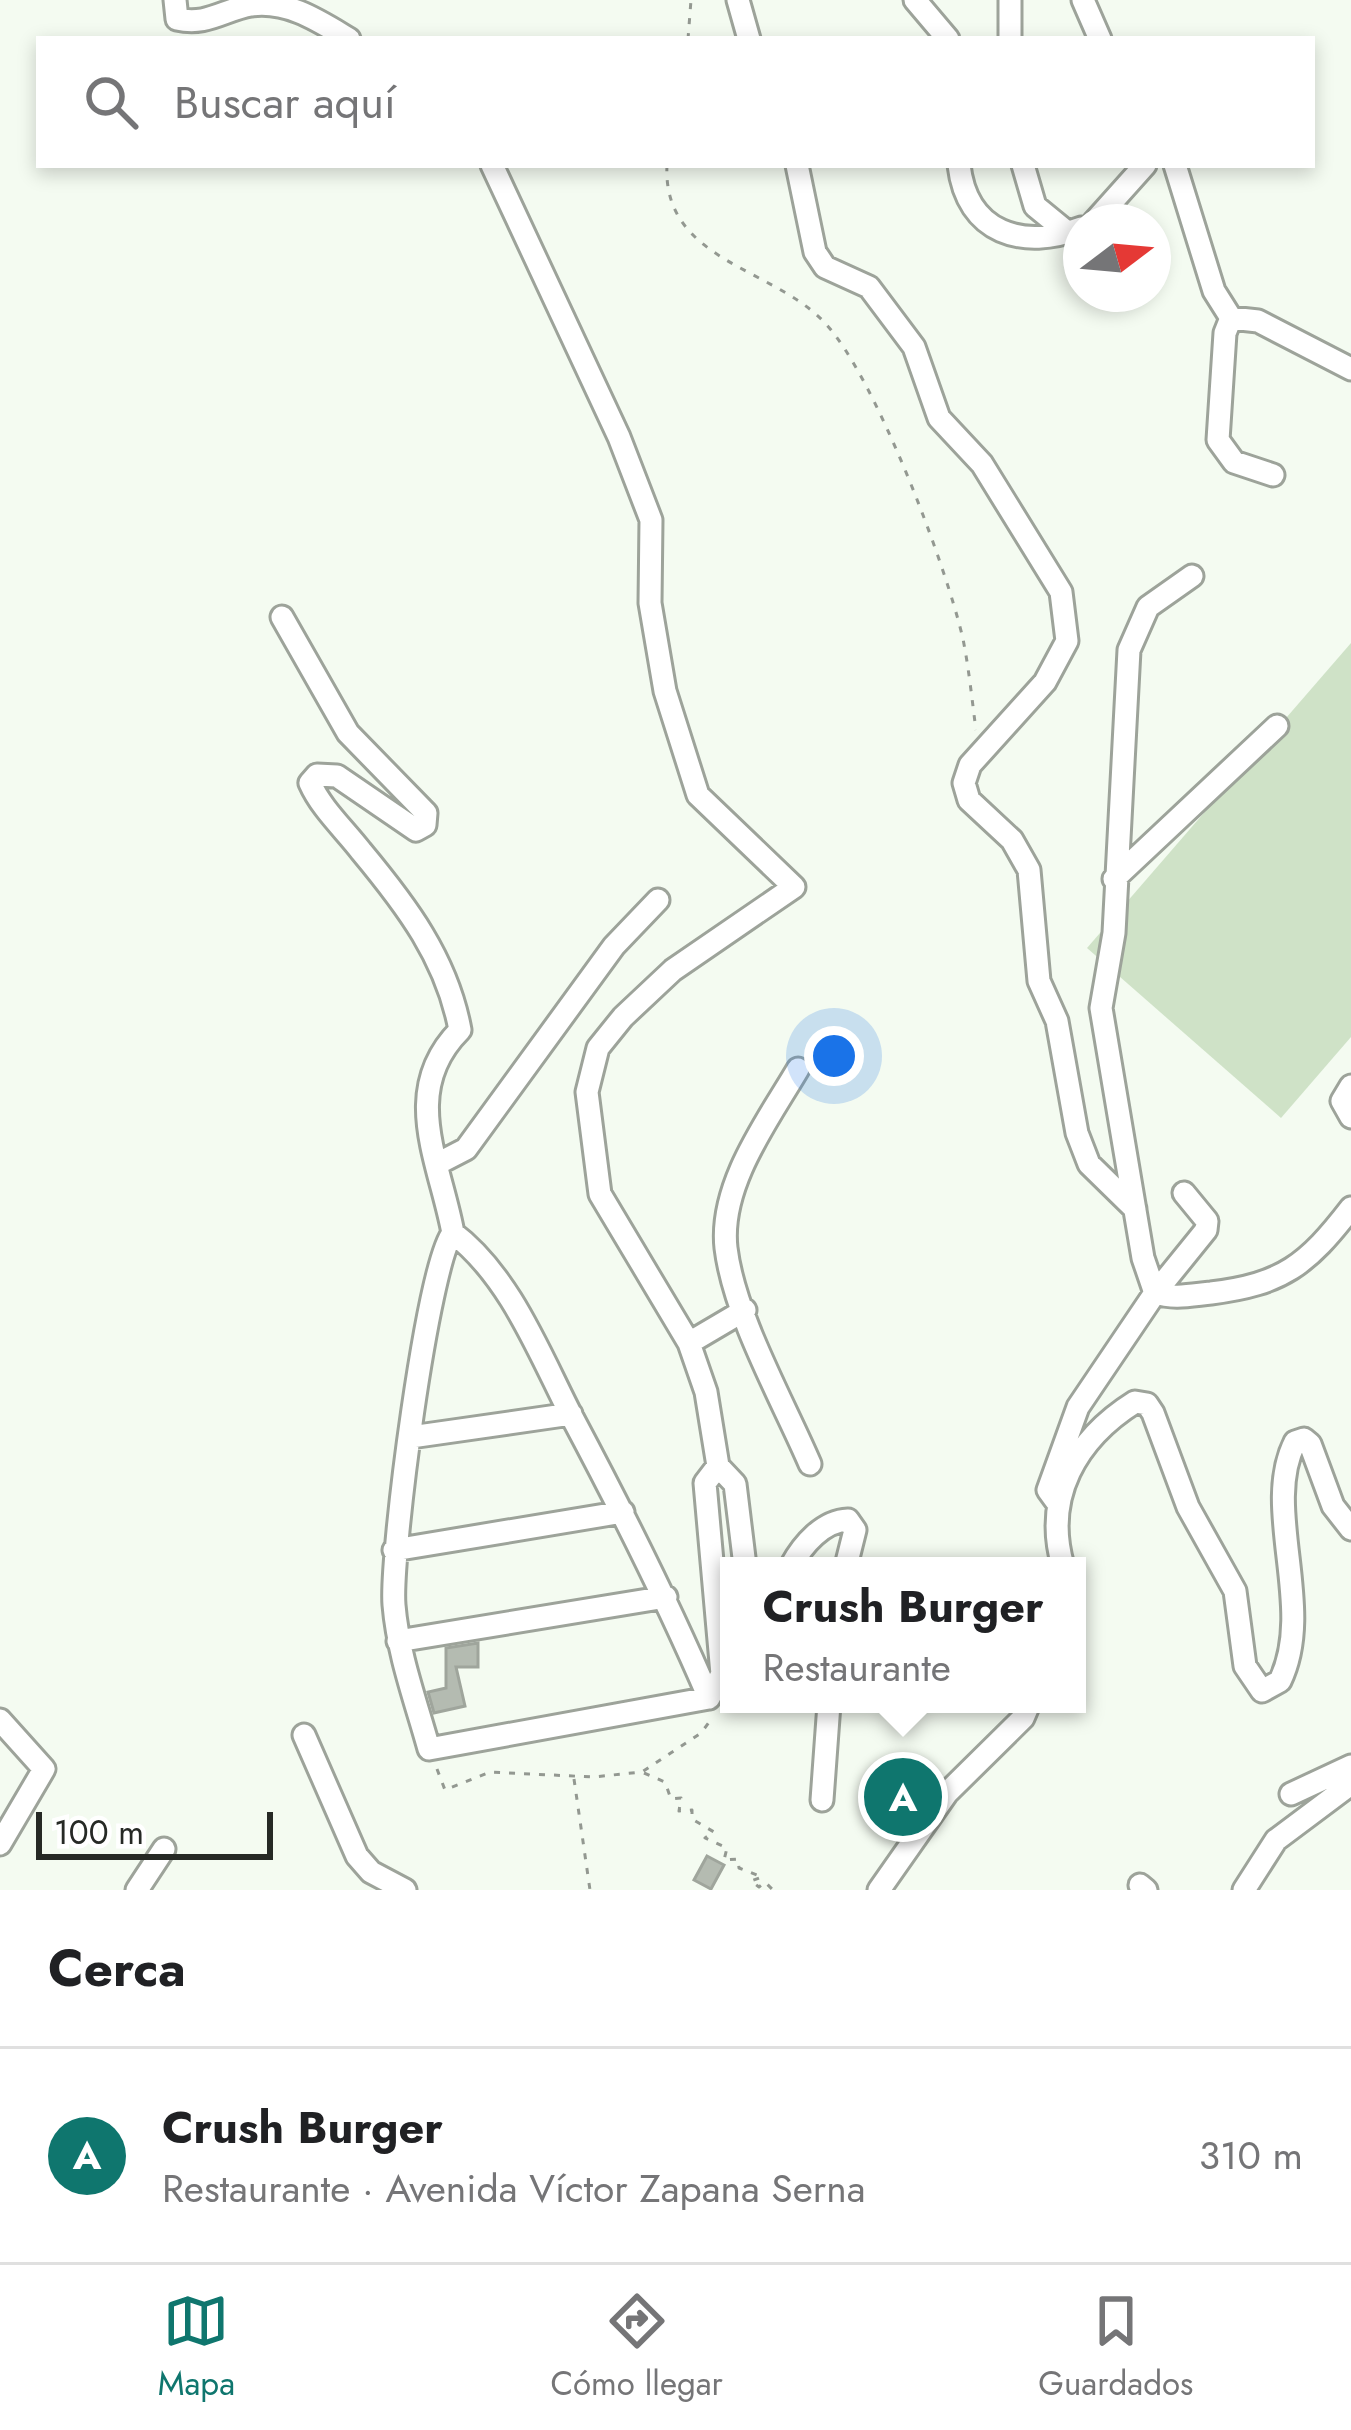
<!DOCTYPE html>
<html lang="es">
<meta charset="utf-8">
<style>
:root{--surface:#fff;--page:#f6f6f6;--text:#202124;--muted:#757577;--line:#e0e0e0;--accent:#0f766e}
body{margin:0;font-family:Jost,sans-serif;background:var(--page);color:var(--text)}
.compass{position:absolute;left:1063px;top:204px;width:108px;height:108px;border-radius:50%;background:var(--surface);box-shadow:0 6px 18px #0003;rotate:74deg}
.scale{position:absolute;left:36px;bottom:30px;width:237px;box-sizing:border-box;padding-left:12px;border:6px solid #262925;border-top:0;font-size:33px;line-height:42px;white-space:nowrap;color:#262925;-webkit-text-stroke:9px #fff;paint-order:stroke}
.you{position:absolute;left:834px;top:1056px;width:42px;height:42px;margin:-30px;border:9px solid #fff;border-radius:50%;background:#1a73e8;box-shadow:0 0 0 18px #1a73e833}
.badge{display:grid;place-items:center;width:78px;height:78px;border-radius:50%;background:var(--accent);color:#fff;font-size:39px;font-weight:700}
.pin{position:absolute;translate:-50% -50%;border:6px solid #fff;box-shadow:0 3px 12px #0006}
.popup{position:absolute;left:720px;top:1557px;width:366px;height:156px;box-sizing:border-box;display:grid;place-content:center;border-radius:0px;background:var(--surface);filter:drop-shadow(0 3px 9px #0005);font-size:39px;white-space:nowrap;color:var(--muted)}
.popup b{font-size:45px;color:var(--text)}
.popup::after{content:'';position:absolute;left:50%;top:100%;margin-left:-24px;border:24px solid transparent;border-top-color:var(--surface)}
.list{margin:0;padding:0;list-style:none}
h2{display:flex;justify-content:space-between;align-items:center;height:156px;margin:0;padding:0 48px;font-size:51px}
h2 small{font-size:39px;font-weight:400;color:var(--muted)}
.list li{display:grid;grid-template-columns:78px 1fr auto;gap:36px;align-items:center;box-sizing:border-box;height:216px;padding:0 48px;border-top:3px solid var(--line)}
.list b{display:block;font-size:45px;white-space:nowrap}
.list p{margin:0;font-size:39px;white-space:nowrap;color:var(--muted)}
.list em{font-size:39px;font-style:normal;color:var(--muted)}
.icon{flex:none;width:66px;height:66px;fill:none;stroke:currentColor;stroke-width:2;stroke-linecap:round;stroke-linejoin:round}
.map{position:relative;flex:none;width:1351px;height:1890px;overflow:hidden}
.search{position:absolute;background:var(--surface);box-shadow:0 6px 18px #0003;left:36px;right:36px;top:36px;height:132px;display:flex;align-items:center;gap:30px;box-sizing:border-box;padding:0 42px;border-radius:0px;color:var(--muted);font-size:45px}
.sheet{height:372px;background:var(--surface)}
nav{display:flex;justify-content:space-around;align-items:center;box-sizing:border-box;height:168px;border-top:3px solid var(--line);background:var(--surface);font-size:33px;color:var(--muted)}
nav a{display:grid;justify-items:center;gap:6px}
nav .on{color:var(--accent)}
.map>svg:first-child{display:block}
.green{fill:#cfe2c7}
.building{fill:#b4bbb1;stroke:#9fa59c;stroke-width:3}
.lines{fill:none;stroke-linecap:round;stroke-linejoin:round}
.minor-casing{stroke:#9da39a;stroke-width:27}
.path{stroke:#939891;stroke-width:3;stroke-dasharray:6 9;stroke-linecap:butt}
.minor{stroke:#fff;stroke-width:21}
</style>
<div class="map">
<svg width="1351" height="1890" viewBox="0 0 1351 1890">
<rect width="100%" height="100%" fill="#f4fbf1"/>
<path class="green" d="M1351 643V1037L1281 1118 1087 948Z"/>
<path class="building" d="M478 1643V1667H456L465 1706 434 1713 428 1692 446 1688V1648Z
M707 1856 724 1865 711 1889 694 1880Z"/>
<g class="lines">
<g class="minor-casing">
<path id="minor" d="M175 0 177 19C207 26 223 10 251 5 288 0 319 21 349 39
M738 0 749 39
M915 0 948 39
M1083 0 1100 39
M1010 39V0
M492 165 619 437 651 520 650 603 665 691 698 795 794 887 673 970 623 1017 598 1048 587 1092 600 1194 689 1343 706 1392 718 1466
M797 165 815 252 825 267 869 287 914 347 939 418 982 464 1061 592 1067 641 1045 682 970 765 964 783 969 800 1012 840 1029 870 1039 981 1057 1021 1077 1133 1089 1164 1135 1209
M959 165C967 234 1023 250 1081 228
M1023 165 1035 206 1068 233
M1175 165 1214 291 1231 318
M1094 222 1145 165
M1273 475 1234 462 1218 440 1225 333 1231 318 1258 321 1351 369
M282 617 348 733 426 813 425 825 416 830 337 776 317 775 310 783C321 808 344 829 361 851 406 905 447 959 460 1030 399 1091 440 1162 453 1233
M1114 879 1277 726
M798 1069C768 1120 719 1185 726 1248 734 1315 783 1401 810 1464
M1351 1086 1342 1101 1351 1117
M437 1164 466 1149 614 946 658 900
M1184 1193 1207 1221 1206 1230 1155 1293C1174 1299 1191 1295 1211 1293 1283 1284 1307 1265 1351 1208
M453 1233C428 1262 390 1557 394 1605 398 1654 416 1702 429 1749L709 1698
M453 1233C510 1276 540 1355 572 1417 621 1509 668 1602 709 1698
M689 1343 745 1310
M411 1437 571 1414
M1056 1501 1048 1490 1078 1407 1155 1293 1143 1258 1101 1008 1114 933 1129 650 1148 607 1192 576
M394 1550 623 1512
M791 1566C803 1544 823 1521 848 1520L855 1530 846 1566
M1063 1566C1043 1497 1076 1439 1135 1402L1147 1404 1153 1413 1188 1507 1235 1591 1245 1666 1262 1691 1280 1681C1316 1607 1261 1509 1295 1442L1304 1439 1310 1444 1333 1506 1351 1529
M398 1641 666 1597
M709 1698 722 1674 705 1483 718 1466 735 1484 745 1566
M0 1720 44 1769 0 1844
M304 1735 357 1856 371 1872 405 1890
M1291 1794 1351 1766
M822 1800 829 1704
M1140 1885 1146 1890
M137 1890 164 1849
M879 1890 947 1793 1023 1718 1029 1704
M1244 1890 1276 1840 1351 1784"/>
</g>
<path class="path" d="M688 39 691 0
M667 165C662 261 773 267 825 323 875 376 946 565 963 639 969 669 972 700 976 730
M437 1769 445 1790 490 1772 593 1777 642 1772 701 1733 713 1717
M644 1773 665 1782 671 1799 681 1798 679 1811 692 1810V1819L714 1832 705 1838 727 1848 724 1860 738 1859 739 1868 762 1877 751 1881 759 1887 765 1882 773 1890
M574 1779 590 1890"/>
<use href="#minor" class="minor"/>
</g>
</svg>
<svg class="compass" viewBox="-18 -18 36 36"><path d="M0-13l5 13h-10z" fill="#e53935"/><path d="M0 13l5-13h-10z" fill="#757577"/></svg>
<div class="scale">100 m</div>
<div class="you"></div>
<div class="pin badge" style="left:903px;top:1797px">A</div>
<div class="popup"><b>Crush Burger</b>Restaurante</div>
<div class="search"><svg class="icon" aria-label="search" viewBox="0 0 24 24"><circle cx="10" cy="10" r="6"/><path d="M15 15l6 6"/></svg>Buscar aquí</div>
</div>
<section class="sheet">
<h2>Cerca<small></small></h2>
<ul class="list">
<li><span class="badge">A</span><div><b>Crush Burger</b><p>Restaurante · Avenida Víctor Zapana Serna</p></div><em>310 m</em></li>
</ul>
</section>
<nav>
<a class="on"><svg class="icon" aria-label="map" viewBox="0 0 24 24"><path d="M3 6l6-2 6 2 6-2v14l-6 2-6-2-6 2zM9 4v14M15 6v14"/></svg>Mapa</a>
<a><svg class="icon" aria-label="directions" viewBox="0 0 24 24"><path d="M12 3l9 9-9 9-9-9zM9 14v-3h6M13 9l2 2-2 2"/></svg>Cómo llegar</a>
<a><svg class="icon" aria-label="saved" viewBox="0 0 24 24"><path d="M7 4h10v16l-5-4-5 4z"/></svg>Guardados</a>
</nav>
